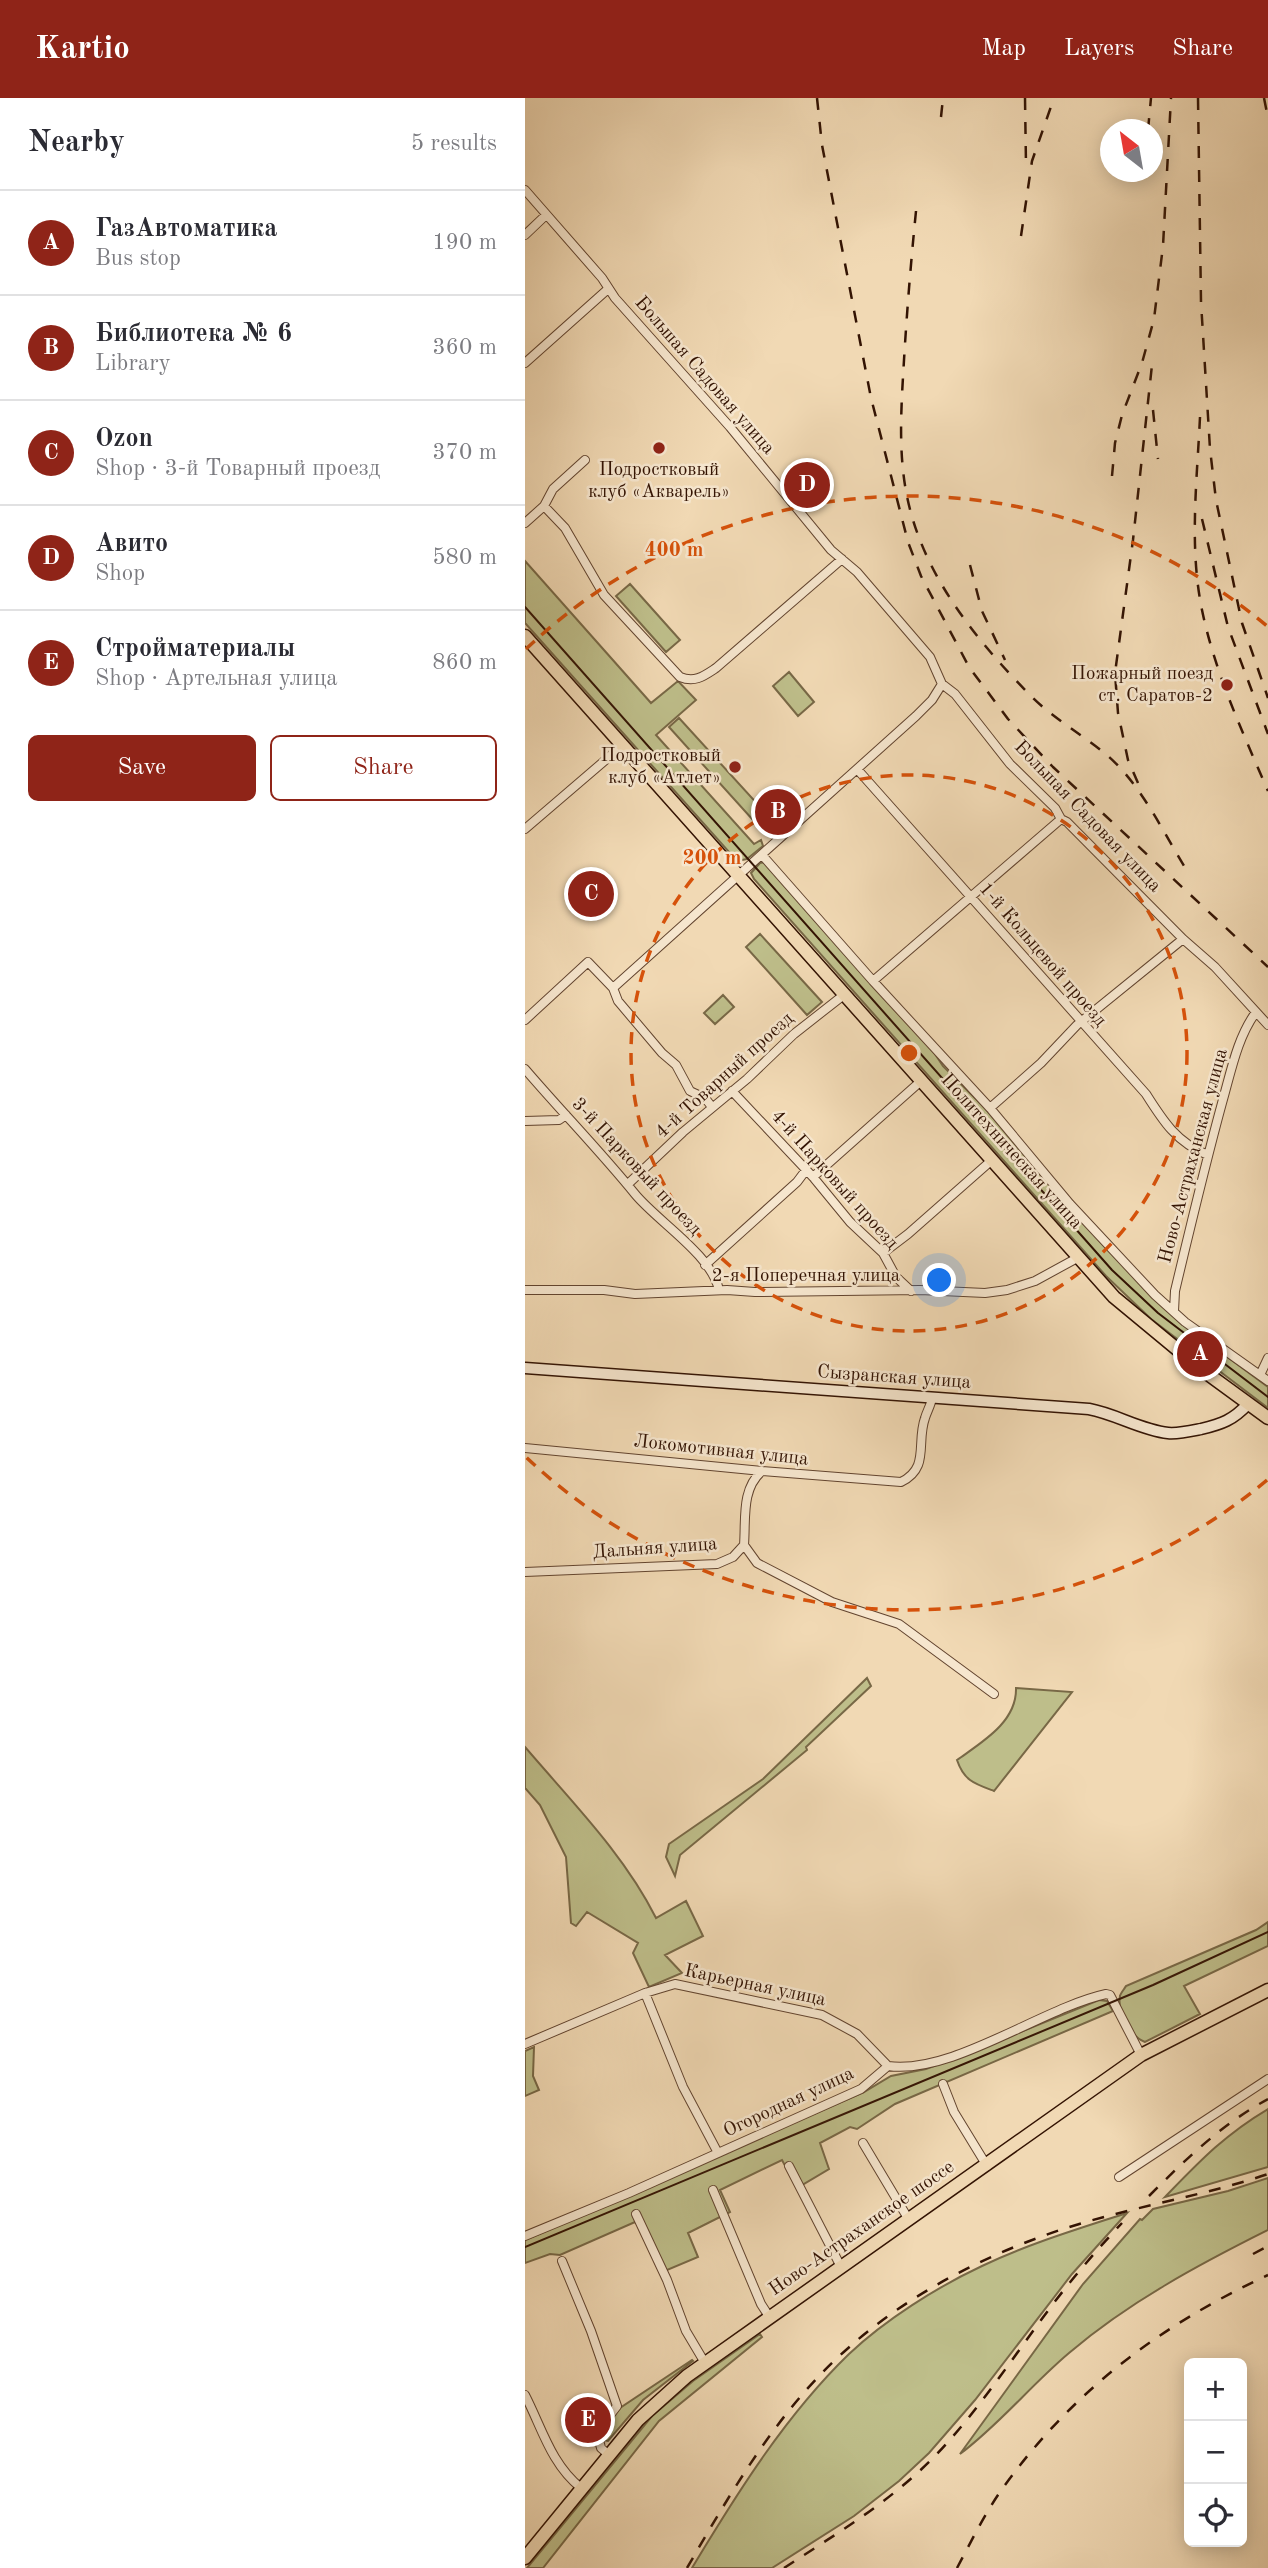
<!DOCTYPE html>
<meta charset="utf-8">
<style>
:root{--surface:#fff;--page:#f2f2f3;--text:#2b2b33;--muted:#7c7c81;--line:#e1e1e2;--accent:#8f2418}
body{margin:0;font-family:"Old Standard TT",serif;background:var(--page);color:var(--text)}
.controls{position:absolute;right:21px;bottom:21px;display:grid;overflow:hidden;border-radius:10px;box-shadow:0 4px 18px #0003}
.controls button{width:63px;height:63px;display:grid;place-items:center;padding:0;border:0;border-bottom:2px solid var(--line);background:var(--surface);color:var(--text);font:35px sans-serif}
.compass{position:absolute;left:575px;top:21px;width:63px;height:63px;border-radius:50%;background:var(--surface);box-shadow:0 4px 18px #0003;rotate:329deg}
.you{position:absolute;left:415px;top:1183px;width:24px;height:24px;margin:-18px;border:5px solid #fff;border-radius:50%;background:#1a73e8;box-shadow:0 0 0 10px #1a73e833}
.badge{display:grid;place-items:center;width:46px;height:46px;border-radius:50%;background:var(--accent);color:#fff;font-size:23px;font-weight:700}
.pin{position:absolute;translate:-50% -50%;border:4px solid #fff;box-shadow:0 2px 7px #0006}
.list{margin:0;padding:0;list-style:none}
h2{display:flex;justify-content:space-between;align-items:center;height:91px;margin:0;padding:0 28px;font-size:30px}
h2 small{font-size:23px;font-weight:400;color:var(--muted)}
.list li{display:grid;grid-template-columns:46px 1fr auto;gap:21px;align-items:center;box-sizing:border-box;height:105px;padding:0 28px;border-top:2px solid var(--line)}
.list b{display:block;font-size:26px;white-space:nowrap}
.list p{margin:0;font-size:23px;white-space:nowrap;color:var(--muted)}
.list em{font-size:23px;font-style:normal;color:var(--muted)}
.actions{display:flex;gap:14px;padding:21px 28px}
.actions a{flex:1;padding:16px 0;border:2px solid var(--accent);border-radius:10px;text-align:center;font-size:24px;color:var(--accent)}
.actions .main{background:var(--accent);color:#fff}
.icon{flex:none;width:38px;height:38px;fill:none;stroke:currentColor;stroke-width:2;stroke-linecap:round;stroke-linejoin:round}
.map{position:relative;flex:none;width:743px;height:2470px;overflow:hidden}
header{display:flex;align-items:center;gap:42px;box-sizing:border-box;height:98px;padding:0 35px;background:var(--accent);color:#fff}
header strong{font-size:33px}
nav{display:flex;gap:38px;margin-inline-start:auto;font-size:24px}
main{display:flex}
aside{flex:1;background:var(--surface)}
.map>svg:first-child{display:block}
.green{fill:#bebe8a;stroke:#786846;stroke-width:2}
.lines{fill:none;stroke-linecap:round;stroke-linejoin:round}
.street-casing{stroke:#62442f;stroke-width:10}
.secondary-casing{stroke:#331303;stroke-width:13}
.primary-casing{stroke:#331303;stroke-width:15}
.street{stroke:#f6e6ce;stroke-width:8}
.secondary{stroke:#f6e6ce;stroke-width:10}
.primary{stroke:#f1d9b4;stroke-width:12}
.tram{stroke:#331303;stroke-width:2}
.rail{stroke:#331303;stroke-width:2.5;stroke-dasharray:12 12;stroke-linecap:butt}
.ring{fill:none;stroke:#d6520b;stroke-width:3.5;stroke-dasharray:12 9}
.poi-dot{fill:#8f2418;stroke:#f6e6ce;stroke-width:2.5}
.labels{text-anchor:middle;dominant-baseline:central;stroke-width:5;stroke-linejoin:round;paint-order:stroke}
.street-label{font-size:19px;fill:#331303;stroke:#f6e6ce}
.poi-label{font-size:19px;fill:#331303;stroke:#f6e6ce;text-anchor:end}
.centre{fill:#d6520b;stroke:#f6e6ce;stroke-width:3.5}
.ring-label{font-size:21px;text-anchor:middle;font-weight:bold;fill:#d6520b;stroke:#f6e6ce;stroke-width:5;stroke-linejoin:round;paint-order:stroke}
</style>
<header>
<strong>Kartio</strong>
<nav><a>Map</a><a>Layers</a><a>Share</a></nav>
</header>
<main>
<aside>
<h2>Nearby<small>5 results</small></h2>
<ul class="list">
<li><span class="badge">A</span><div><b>ГазАвтоматика</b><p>Bus stop</p></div><em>190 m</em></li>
<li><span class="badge">B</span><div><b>Библиотека № 6</b><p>Library</p></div><em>360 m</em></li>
<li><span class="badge">C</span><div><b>Ozon</b><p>Shop · 3-й Товарный проезд</p></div><em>370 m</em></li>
<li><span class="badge">D</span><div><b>Авито</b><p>Shop</p></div><em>580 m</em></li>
<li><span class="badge">E</span><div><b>Стройматериалы</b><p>Shop · Артельная улица</p></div><em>860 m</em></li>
</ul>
<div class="actions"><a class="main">Save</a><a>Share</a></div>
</aside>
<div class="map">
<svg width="743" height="2470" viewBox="0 0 743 2470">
<rect width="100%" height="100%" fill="#f1d9b4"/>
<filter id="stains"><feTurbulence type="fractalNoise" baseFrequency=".00286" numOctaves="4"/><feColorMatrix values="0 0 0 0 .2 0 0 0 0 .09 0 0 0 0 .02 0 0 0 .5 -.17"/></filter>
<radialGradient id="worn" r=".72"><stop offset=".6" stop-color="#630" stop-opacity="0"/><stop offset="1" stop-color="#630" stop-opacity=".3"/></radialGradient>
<path class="green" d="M0 463 126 605 153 583 171 602 131 637 229 746 236 742 238 748 222 761 212 763 0 525Z
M105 486 155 542 141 554 91 498Z
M264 574 289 604 273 618 248 588Z
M154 620 247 722 237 732 144 629Z
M240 764 408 953 418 968 461 1011 523 1085 659 1227 743 1289V1310L626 1221 581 1178 229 781 226 775 235 765Z
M235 836 297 904 282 917 221 849Z
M198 897 209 909 190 926 179 915Z
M342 1580 346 1588 281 1649 282 1652 155 1757 150 1778 141 1759 144 1746 238 1681Z
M491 1590 547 1594 469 1693C450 1686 439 1683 432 1662 457 1644 492 1624 491 1590Z
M0 1649C46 1703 99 1756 131 1820L161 1803 178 1838 140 1857 157 1875 124 1889 108 1855 113 1845 62 1814 51 1828 46 1825 41 1759 15 1707 0 1690Z
M743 1824V1848L659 1888 675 1916 620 1944C606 1939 592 1914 595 1898 595 1896 600 1890 601 1888L731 1832Z
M574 1902 582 1903 588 1913 370 2006 332 2031 325 2029 295 2045 304 2071 272 2090 257 2062 195 2092 205 2114 163 2135 173 2159 135 2175 113 2127 110 2124 35 2157 25 2156 0 2165V2142L339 1994 366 1978 401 1971 439 1957Z
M9 1949 8 1978 14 1992 0 1998V1953Z
M743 2011V2069L640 2099C673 2065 699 2037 743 2011Z
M743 2080V2132C673 2167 604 2204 544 2255 506 2287 475 2326 435 2356L558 2186 615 2121 617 2122 628 2111 703 2093Z
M602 2115 547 2176 450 2302 404 2355 374 2383 329 2418 247 2470H167C212 2395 261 2317 324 2256 360 2222 412 2189 457 2168 503 2146 553 2131 602 2115Z
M235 2236 237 2239 134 2323 18 2470H2L127 2318 168 2283Z
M167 2262 168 2263 118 2302 83 2343 78 2342 76 2331 89 2314Z"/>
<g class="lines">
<g class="street-casing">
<path id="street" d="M0 92 77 180 90 200 205 329 306 452 332 474 405 559 417 586 430 596 485 666 530 710 536 721 542 724 658 841 690 869 743 927
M0 137 21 117
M0 265 83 191
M19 408 40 430 79 497 155 579C170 585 179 578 191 570L317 461
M0 425 19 408 28 391 60 362
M332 671 621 996C638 1023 652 1045 683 1057
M0 731 98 647
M237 757 348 883 465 1010 545 1106 630 1197 660 1224 743 1283
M348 883 536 721
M88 890 391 618 407 602 417 586
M0 922 63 864 88 890 93 903 137 955 151 967 165 993 180 1000 187 1009
M0 971C36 1013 75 1053 110 1096 133 1124 186 1156 194 1192
M207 993 288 1079 325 1124 358 1155 371 1179 386 1193
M465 1010 516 965 552 927 658 841
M0 1023 34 1022 41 1017
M288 1079 396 983
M103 1086 158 1034 222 981 269 936 320 896
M358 1155 383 1136 467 1062
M180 1167 272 1084 281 1072
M0 1192H79L110 1196 202 1192 230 1194 395 1192 460 1195 482 1192 510 1183 554 1159
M649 1213 650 1193C665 1130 680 1067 697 1005 706 974 712 940 731 914
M735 1277 743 1260
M0 1350 237 1373 376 1384C405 1370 391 1345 400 1320 402 1313 406 1307 407 1300
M219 1447 232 1465 307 1504 374 1526 469 1596
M219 1447C221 1421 216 1391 237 1373
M0 1474 192 1466 208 1459 219 1447
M120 1895 158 1989 193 2055
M0 1946 120 1895 150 1886 297 1917 332 1936 363 1968
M363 1968C427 1977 517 1910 581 1896L585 1897 616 1957
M418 1986 429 2014 462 2068
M338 2045 384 2122
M264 2068 316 2169
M594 2079 743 1981
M188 2092 236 2206 245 2220
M111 2116 142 2182 161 2233 180 2265
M0 2138 104 2095 336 1991 363 1968
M37 2163 66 2233 92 2308 72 2334 76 2350 84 2357
M0 2297C17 2330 26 2366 56 2390"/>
</g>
<g class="secondary-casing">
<path id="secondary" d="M0 1270 564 1311C591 1316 616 1332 643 1335 653 1336 666 1333 676 1331 697 1326 708 1322 723 1306"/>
</g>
<g class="primary-casing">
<path id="primary" d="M0 538 589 1199 676 1271 743 1320
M0 2460 113 2322 162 2278 616 1957 743 1892"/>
</g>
<use href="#street" class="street"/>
<use href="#secondary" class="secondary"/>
<use href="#primary" class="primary"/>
<path class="tram" d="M0 509 587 1172 633 1215 743 1299
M0 2149 628 1887 743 1834"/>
<path class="rail" d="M292 0 297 47 346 300 383 444 396 478 444 569 483 621 528 669 743 869
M500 0 501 67
M673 0 676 204 685 351 691 402 717 525 743 600
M739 0 743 20
M416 19 418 0
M623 32 626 0
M615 76 616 74
M391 113C386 163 382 212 379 262 376 313 372 365 386 415 405 485 454 545 504 596 527 620 557 636 583 658 617 688 638 734 661 771
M496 138 507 63 529 0
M628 312 633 361
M675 319C672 383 664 449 677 512 690 575 718 635 743 693
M587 378 590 345 597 317 617 265 629 221 638 148 646 0
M677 421 703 529 743 636
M445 467 457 513 480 562
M613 685 603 662 593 615 590 575 608 442 627 267
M624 2098C661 2061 697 2026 743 2001
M728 2156 743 2148
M162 2470C206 2394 254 2311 321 2252 376 2202 448 2163 518 2138 591 2111 669 2101 743 2076
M259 2470C311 2436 365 2404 409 2359 463 2303 502 2236 551 2177 566 2159 581 2142 597 2125
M432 2470C447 2442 461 2413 480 2387 550 2291 636 2227 743 2177"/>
</g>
<g class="ring">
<circle cx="384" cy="955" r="278"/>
<path d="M742 1382A557 557 0 0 1 1 1359M1 551A557 557 0 0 1 742 528"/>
</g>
<g class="poi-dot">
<circle cx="134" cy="350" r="7"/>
<circle cx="702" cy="587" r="7"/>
<circle cx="210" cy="669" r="7"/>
</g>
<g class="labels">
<g class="street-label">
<text transform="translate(179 278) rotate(49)">Большая Садовая улица</text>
<text transform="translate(562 719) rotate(46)">Большая Садовая улица</text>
<text transform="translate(517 857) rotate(49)">1-й Кольцевой проезд</text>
<text transform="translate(200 978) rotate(-42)">4-й Товарный проезд</text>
<text transform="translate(486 1054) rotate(48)">Политехническая улица</text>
<text transform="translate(669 1058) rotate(-75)">Ново-Астраханская улица</text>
<text transform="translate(111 1069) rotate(47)">3-й Парковый проезд</text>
<text transform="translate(309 1082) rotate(48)">4-й Парковый проезд</text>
<text x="281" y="1178">2-я Поперечная улица</text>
<text transform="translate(369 1280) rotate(4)">Сызранская улица</text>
<text transform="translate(196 1353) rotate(6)">Локомотивная улица</text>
<text transform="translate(130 1451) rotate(-4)">Дальняя улица</text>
<text transform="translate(230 1888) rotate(12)">Карьерная улица</text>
<text transform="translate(264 2005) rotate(-25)">Огородная улица</text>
<text transform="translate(337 2131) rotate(-35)">Ново-Астраханское шоссе</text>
</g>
<g class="poi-label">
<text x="134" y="372" text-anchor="middle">Подростковый<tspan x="134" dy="22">клуб «Акварель»</tspan></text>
<text x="688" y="576">Пожарный поезд<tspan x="688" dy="22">ст. Саратов-2</tspan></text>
<text x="196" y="658">Подростковый<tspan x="196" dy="22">клуб «Атлет»</tspan></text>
</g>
</g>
<circle cx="384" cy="955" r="10" class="centre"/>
<g class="ring-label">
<text x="149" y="458">400 m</text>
<text x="187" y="766">200 m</text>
</g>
<rect width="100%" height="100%" filter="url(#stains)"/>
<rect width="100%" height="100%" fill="url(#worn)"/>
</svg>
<div class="controls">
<button>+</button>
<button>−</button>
<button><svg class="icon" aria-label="locate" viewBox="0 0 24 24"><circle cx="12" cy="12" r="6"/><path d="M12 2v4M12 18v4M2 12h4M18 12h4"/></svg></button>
</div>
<svg class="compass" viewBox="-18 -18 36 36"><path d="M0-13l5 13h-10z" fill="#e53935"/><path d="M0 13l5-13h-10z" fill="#7c7c81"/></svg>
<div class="you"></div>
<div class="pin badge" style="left:675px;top:1256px">A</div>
<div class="pin badge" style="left:253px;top:714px">B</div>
<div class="pin badge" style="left:66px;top:796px">C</div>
<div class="pin badge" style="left:282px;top:387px">D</div>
<div class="pin badge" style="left:63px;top:2322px">E</div>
</div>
</main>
